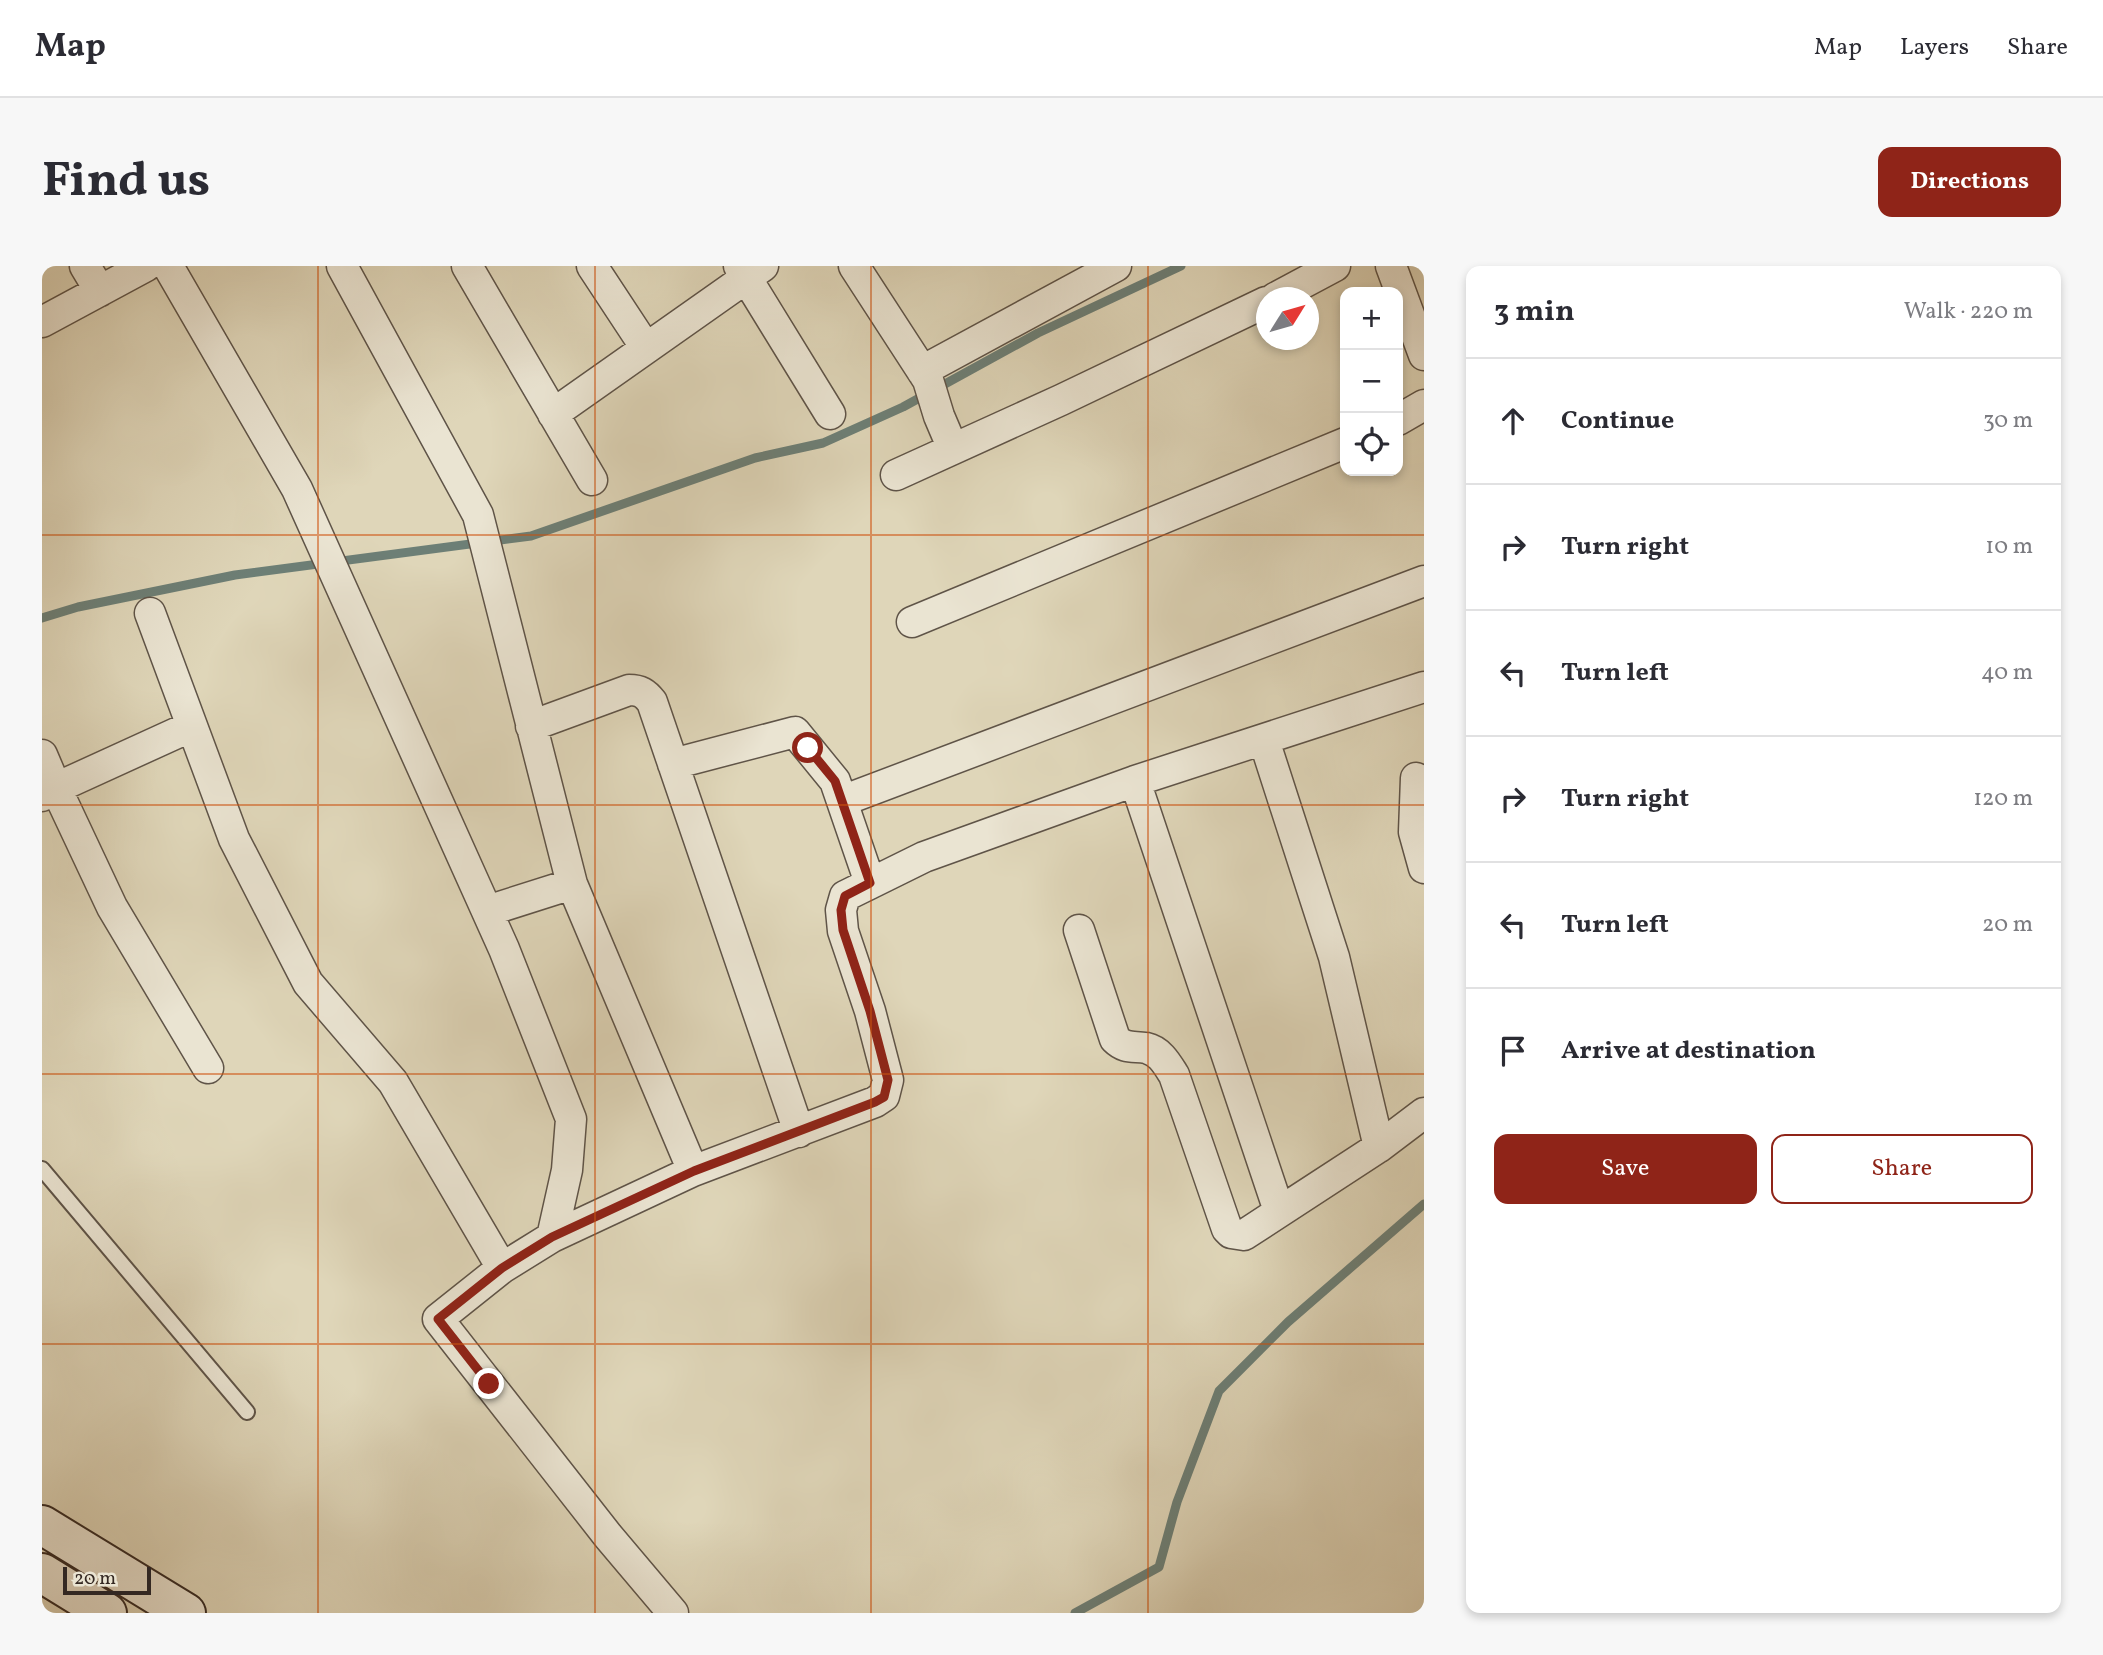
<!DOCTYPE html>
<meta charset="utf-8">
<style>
:root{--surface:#fff;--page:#f7f7f7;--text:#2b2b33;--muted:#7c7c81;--line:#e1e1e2;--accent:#8f2418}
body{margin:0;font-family:Vollkorn,serif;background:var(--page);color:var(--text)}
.controls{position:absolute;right:21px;top:21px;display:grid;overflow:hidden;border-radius:14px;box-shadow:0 4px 10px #0003}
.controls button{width:63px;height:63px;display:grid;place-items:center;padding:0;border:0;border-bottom:2px solid var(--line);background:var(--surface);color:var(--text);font:35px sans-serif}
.compass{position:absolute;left:1214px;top:21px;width:63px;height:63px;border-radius:50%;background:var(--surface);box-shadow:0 4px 10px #0003;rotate:53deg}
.scale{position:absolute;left:21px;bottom:18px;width:88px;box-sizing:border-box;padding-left:7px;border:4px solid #342822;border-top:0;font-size:19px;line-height:24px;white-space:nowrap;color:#342822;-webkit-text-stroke:5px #eae4d2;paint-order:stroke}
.stop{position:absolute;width:21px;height:21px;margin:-16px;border:5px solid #8f2418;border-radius:50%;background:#fff}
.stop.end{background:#8f2418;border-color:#fff;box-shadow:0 2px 7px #0008}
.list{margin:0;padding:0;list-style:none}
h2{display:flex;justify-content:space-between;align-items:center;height:91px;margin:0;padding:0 28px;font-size:30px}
h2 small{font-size:23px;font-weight:400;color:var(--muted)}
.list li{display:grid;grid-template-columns:46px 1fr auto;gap:21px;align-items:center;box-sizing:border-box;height:126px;padding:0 28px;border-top:2px solid var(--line)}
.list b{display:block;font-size:26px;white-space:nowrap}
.list em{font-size:23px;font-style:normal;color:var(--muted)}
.actions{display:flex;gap:14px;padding:21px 28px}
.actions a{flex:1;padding:16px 0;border:2px solid var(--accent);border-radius:14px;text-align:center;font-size:24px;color:var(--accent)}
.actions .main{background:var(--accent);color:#fff}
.icon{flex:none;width:38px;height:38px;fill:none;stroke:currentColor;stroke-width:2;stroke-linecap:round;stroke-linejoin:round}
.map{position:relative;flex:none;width:1382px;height:1347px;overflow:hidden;border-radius:14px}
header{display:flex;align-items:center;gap:42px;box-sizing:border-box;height:98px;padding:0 35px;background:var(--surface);border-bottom:2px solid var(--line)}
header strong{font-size:33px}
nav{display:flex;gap:38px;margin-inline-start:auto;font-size:24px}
.intro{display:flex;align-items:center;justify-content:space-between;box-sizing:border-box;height:168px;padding:0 42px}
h1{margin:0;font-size:49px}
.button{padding:18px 32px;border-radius:14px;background:var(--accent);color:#fff;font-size:24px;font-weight:700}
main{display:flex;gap:42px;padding:0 42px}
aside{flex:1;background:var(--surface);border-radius:14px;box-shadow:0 4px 10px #0003}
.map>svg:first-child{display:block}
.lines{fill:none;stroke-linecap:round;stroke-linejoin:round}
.stream{stroke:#6d7f76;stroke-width:9}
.service-casing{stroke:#5f5448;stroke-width:18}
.minor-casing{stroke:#5f5448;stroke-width:33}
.secondary-casing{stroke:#342822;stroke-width:42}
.service{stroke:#eae4d2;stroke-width:14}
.minor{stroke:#eae4d2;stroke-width:30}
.secondary{stroke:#eae4d2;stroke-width:38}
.route{stroke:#8f2418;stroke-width:9}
.grid{fill:none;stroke:#cd520f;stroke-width:2;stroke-opacity:0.55}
</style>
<header>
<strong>Map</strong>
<nav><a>Map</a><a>Layers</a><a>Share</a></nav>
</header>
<div class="intro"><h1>Find us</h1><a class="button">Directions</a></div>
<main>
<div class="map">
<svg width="1382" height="1347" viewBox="0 0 1382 1347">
<rect width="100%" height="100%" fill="#dfd6b9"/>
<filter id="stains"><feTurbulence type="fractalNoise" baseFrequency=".00286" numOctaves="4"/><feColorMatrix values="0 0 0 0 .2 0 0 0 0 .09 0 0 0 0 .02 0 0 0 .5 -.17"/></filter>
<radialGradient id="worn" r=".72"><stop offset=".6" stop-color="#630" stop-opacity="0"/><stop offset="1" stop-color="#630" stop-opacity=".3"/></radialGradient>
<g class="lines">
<path class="stream" d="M0 352 36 341 193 309 489 270 713 192 781 177 861 141 996 67 1139 0
M1033 1347 1117 1301 1135 1236 1177 1125 1246 1056 1382 938"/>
<g class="service-casing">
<path id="service" d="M0 903 205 1146"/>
</g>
<g class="minor-casing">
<path id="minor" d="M43 0 58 25
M126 0 255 223 462 683 529 853 525 904 510 971 460 1002 396 1053 566 1270 631 1347
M300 0 436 249 530 618 651 905
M425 0 550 214
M550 0 604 82
M697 0 788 148
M812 0 886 114 897 150 911 183
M1349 0 1382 89
M1233 32 1293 0
M0 56 104 0
M880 105 1074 0
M511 148 721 0
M1356 154 1382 139
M854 209 1019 134 1224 36
M108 347 192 573 266 717 351 816 460 1002
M870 356 1303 177
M489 460 587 424C598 424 603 427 610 436L757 866
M1222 474 1292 691 1337 881
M0 489 14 522 70 641 166 802
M631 498 753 466 793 515 828 617
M1374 512 1372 566 1382 602
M1093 515 1237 945
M0 530 14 522 150 460
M800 535 1382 315
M445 645 530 618
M1037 664 1073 773C1083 783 1091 780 1104 782 1118 785 1125 798 1132 809L1185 963 1189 967 1202 969 1337 881 1382 847
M510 971 651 905 833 836 842 830 846 814 828 745 801 665 799 644 803 630 882 591 1093 515 1382 421"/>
</g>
<g class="secondary-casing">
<path id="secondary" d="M0 1259 144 1347
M0 1307 65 1347"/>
</g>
<use href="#service" class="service"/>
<use href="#minor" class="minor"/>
<use href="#secondary" class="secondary"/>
</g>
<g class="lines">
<path class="route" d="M447 1118 396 1053 460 1002 510 971 652 905 833 836 842 831 846 814 828 745 801 664 799 644 803 630 828 617 793 515 766 482"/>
</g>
<path class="grid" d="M276 0V1347M553 0V1347M829 0V1347M1106 0V1347M0 269H1382M0 539H1382M0 808H1382M0 1078H1382"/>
<rect width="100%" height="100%" filter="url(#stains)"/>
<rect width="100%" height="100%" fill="url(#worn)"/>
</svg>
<div class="controls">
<button>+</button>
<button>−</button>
<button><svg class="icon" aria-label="locate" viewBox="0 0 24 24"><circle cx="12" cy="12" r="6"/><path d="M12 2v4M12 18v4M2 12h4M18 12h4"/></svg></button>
</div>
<svg class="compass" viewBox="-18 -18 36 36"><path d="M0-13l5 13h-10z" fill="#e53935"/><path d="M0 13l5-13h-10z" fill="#7c7c81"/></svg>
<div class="scale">20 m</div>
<div class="stop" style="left:766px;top:482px"></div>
<div class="stop end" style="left:447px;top:1118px"></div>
</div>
<aside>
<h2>3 min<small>Walk · 220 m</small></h2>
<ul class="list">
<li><svg class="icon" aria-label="ahead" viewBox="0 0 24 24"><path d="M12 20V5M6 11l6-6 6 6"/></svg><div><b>Continue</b></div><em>30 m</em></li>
<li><svg class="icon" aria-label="right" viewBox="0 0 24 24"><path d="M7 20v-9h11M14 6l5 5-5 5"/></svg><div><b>Turn right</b></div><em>10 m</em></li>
<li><svg class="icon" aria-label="left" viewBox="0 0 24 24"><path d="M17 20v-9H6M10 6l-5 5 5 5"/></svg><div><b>Turn left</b></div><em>40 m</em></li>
<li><svg class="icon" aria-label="right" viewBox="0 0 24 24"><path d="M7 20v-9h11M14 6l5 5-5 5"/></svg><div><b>Turn right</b></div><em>120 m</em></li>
<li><svg class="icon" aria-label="left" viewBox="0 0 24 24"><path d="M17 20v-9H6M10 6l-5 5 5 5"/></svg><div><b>Turn left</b></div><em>20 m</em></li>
<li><svg class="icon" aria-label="arrive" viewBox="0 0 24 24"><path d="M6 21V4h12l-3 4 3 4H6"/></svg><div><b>Arrive at destination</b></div></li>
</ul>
<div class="actions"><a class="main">Save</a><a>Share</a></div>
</aside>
</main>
